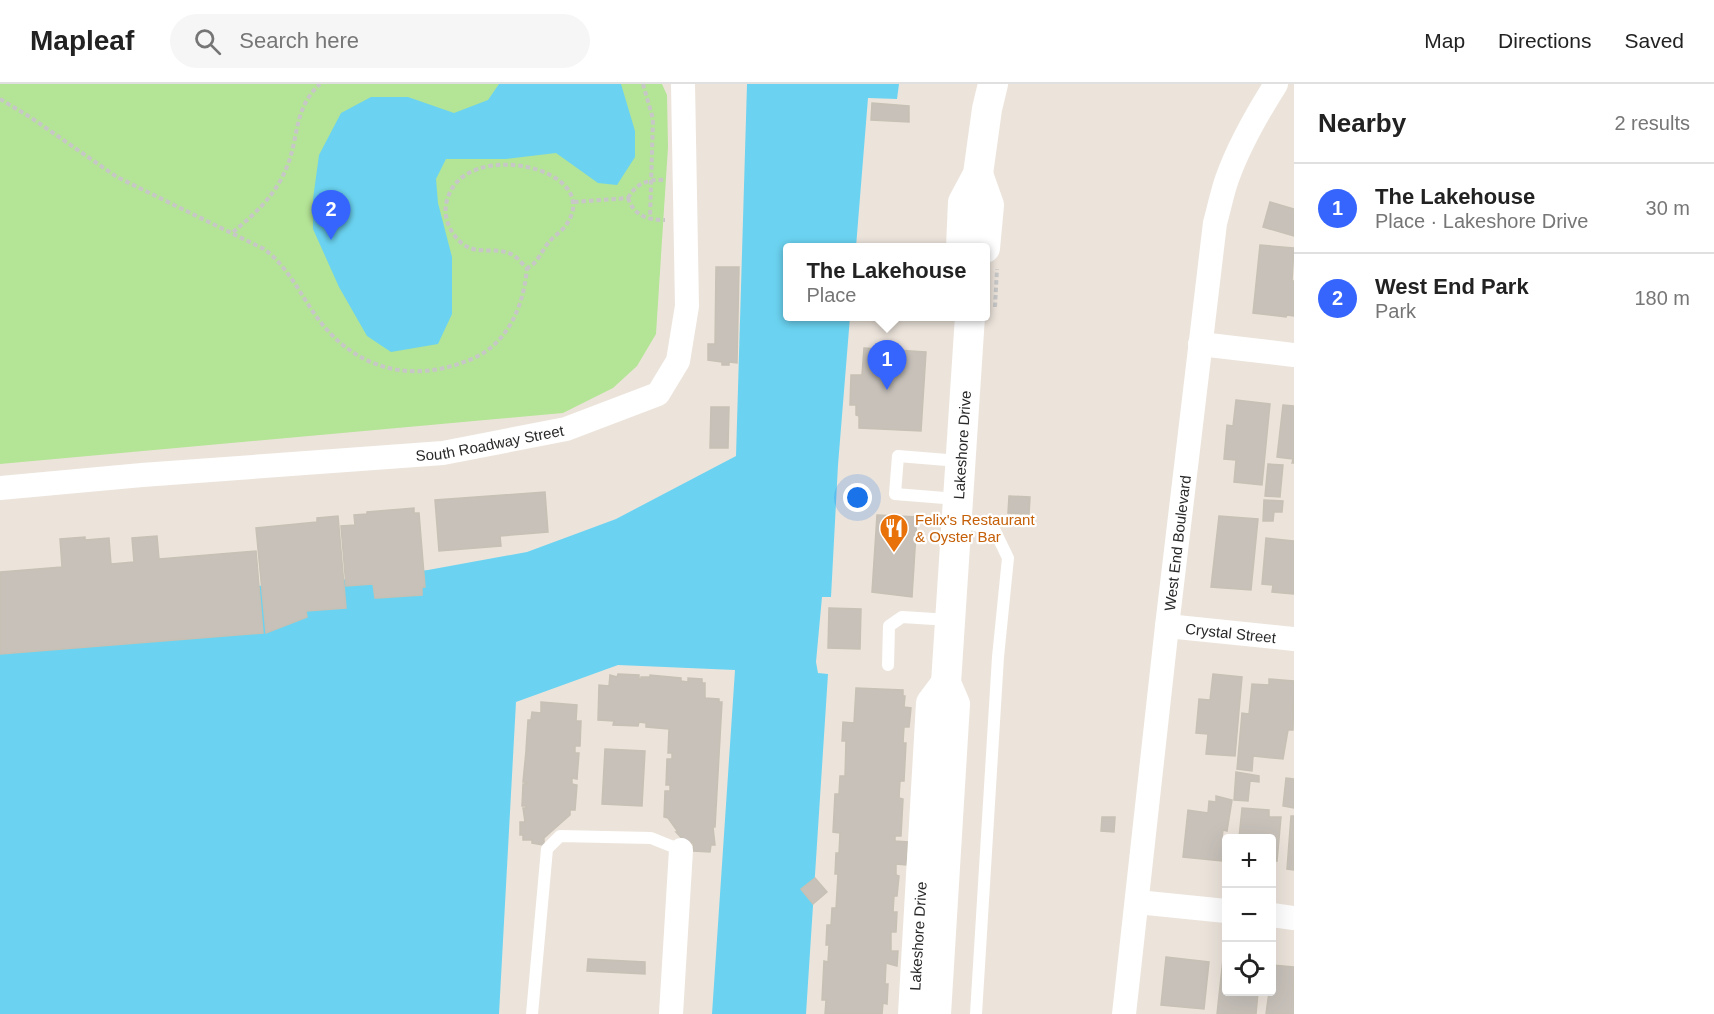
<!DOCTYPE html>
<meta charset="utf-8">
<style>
:root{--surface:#fff;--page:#f6f6f6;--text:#222;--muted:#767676;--line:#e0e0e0;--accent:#3665fd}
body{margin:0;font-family:Arial,sans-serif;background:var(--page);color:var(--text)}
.controls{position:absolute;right:18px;bottom:18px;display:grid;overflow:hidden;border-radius:6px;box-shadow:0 6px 24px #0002}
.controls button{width:54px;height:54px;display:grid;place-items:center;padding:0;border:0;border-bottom:2px solid var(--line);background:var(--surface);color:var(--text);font:30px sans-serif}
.you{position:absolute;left:858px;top:414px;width:21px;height:21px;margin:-15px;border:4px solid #fff;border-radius:50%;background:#1a73e8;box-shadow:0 0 0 9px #1a73e833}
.badge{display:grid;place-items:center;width:39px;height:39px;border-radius:50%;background:var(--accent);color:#fff;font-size:20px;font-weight:700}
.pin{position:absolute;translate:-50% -50px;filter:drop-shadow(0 2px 3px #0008)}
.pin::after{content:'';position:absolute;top:32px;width:21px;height:18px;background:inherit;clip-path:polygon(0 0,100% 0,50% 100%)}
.popup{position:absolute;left:783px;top:159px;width:207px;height:78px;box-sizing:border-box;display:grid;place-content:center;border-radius:6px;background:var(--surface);filter:drop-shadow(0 2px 4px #0005);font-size:20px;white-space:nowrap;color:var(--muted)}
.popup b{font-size:22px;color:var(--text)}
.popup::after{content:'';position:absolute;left:50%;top:100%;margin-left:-12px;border:12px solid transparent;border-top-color:var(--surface)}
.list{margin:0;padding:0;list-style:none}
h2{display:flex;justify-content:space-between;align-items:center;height:78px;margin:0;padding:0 24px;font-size:26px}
h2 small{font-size:20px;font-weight:400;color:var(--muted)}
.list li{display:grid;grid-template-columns:39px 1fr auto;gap:18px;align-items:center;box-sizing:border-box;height:90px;padding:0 24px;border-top:2px solid var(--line)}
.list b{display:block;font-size:22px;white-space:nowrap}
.list p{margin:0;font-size:20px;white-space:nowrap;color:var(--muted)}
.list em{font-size:20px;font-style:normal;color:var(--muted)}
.icon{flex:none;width:33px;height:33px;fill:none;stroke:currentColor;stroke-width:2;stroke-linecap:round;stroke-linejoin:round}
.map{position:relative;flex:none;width:1294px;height:930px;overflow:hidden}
header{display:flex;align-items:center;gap:36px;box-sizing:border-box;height:84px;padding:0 30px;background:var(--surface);border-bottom:2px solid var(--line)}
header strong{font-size:28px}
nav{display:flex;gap:33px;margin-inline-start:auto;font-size:21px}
.search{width:420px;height:54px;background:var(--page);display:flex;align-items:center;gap:15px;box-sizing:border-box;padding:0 21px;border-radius:33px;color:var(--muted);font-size:22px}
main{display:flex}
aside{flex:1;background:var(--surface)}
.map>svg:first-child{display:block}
.green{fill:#b4e496}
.water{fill:#6bd3f1}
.building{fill:#c7c1ba;stroke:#c7c0b4;stroke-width:1.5}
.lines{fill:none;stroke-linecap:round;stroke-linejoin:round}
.path{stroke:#c7c7c7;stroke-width:4;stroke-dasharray:4.5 3;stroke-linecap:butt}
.service{stroke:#fff;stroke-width:12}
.minor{stroke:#fff;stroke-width:24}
.tertiary{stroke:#fff;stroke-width:30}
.labels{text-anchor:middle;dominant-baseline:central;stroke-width:4.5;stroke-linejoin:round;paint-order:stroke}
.street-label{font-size:15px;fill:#292929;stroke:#fff}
.food-label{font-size:15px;fill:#c56008;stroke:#fff;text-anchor:start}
</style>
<header>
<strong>Mapleaf</strong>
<div class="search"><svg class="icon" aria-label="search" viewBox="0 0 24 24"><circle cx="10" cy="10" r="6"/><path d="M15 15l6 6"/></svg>Search here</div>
<nav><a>Map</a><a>Directions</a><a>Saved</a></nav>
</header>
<main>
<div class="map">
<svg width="1294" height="930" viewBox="0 0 1294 930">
<rect width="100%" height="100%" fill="#ece4db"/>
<path class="green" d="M0 0H662L667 11 668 63 656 250 637 282 613 304 563 329 0 380Z"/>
<path class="water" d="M499 0H621L635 47V73L617 101 598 99 556 69 506 75H446L436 95 438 119 452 173V230L438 260 391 268 367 252 339 203 313 145V115L319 71 341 29 371 13H408L454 29 488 16Z
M747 0H899L897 15 868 14 856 163 788 164V232L850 233 838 381 831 513H822L816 578 818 589 828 590 806 930H712L735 586 618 581 516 618 499 930H0V515L313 499 428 486 527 468 616 435 736 372Z"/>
<path class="building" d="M872 19 909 22V38L871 36Z
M1270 118 1294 125V152L1263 143Z
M1260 161 1294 164 1292 197H1294V232L1287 231 1286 233 1253 229Z
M716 183H739L737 279 729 278V281H722V278L708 276V260H715Z
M864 264 926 268 921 347 859 344V332L856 331V321H850L851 291H862Z
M1236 316 1270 320 1262 401 1234 398 1236 376 1224 375 1227 341 1233 342Z
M1283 321 1294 322V379H1292L1293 375 1277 373Z
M711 323H729L728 364H710Z
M1268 380 1283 381 1280 413 1265 412Z
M545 408 548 448 500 452 501 462 439 467 435 416Z
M1009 412 1030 413 1029 430 1008 429Z
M1264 416 1283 417 1282 428H1274L1273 437H1263Z
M414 424V429H419L425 503H422V511L377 514H375L373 500 346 502 341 442 355 441 354 431 367 430V428Z
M877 431 917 433 912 513 872 508Z
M338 432 346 524 306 527 307 533 266 549 256 444 317 438V434Z
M1219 432 1258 435 1251 506 1211 503Z
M157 452 159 475 256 467 263 549 0 570V488L62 483 60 455 85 453V456L109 454 111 480 134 478 132 454Z
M1266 454 1294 457V510L1272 508 1273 501 1262 500Z
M829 524 861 525 860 565 828 564Z
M618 590 639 591V595H641V593H650V591L671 593 681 594V597L688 598V594L702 595V599H705V614L719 615V618H722L715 743H713L715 761H711L710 768 693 767V757L689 762 676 748H678L668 734 664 733 665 707H670V701H666L667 675H672V669H668L669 645 646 643V639L639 638 638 642 613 641 614 637 598 636 599 601 609 602 610 591 617 593Z
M1213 590 1242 593 1235 672 1206 670 1208 650 1196 649 1199 615 1210 616Z
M1269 595 1294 597 1293 646H1288L1283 675 1253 672 1252 687 1237 685 1242 629 1249 630 1252 600 1269 601Z
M856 604 903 606V612H905L904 623 911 624 909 643H904L903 659H906L904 697H900L899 714 903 715 901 752H895V757L908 758 906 781 896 780V791L899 792 897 812H894L893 828H897L896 848H891V867H898L897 882 886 879 885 900H888L887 920 883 919 882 930H825L826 916H822L824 877 828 878 829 861H826L827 841H831L832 824H836L838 790H835L836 769H839L840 749 833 748 835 710H839L840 692H845L846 657H842L843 638 854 639Z
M541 618 577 621 576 637H581L580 662H575V669H579L577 695 572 694V700L577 701 575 726H570V731L544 754V761L532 759V756H523V751H520V738H525L523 724H526V722H522L523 700H527V699L523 698 526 667H529L526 666 528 636H531L532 628 541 629Z
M605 665 645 667 642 722 602 720Z
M1236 688 1259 692V698L1250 697 1248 717 1234 716Z
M1286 694 1294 695V724L1283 722Z
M1216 712 1232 716 1227 747 1223 746 1222 754 1225 755 1222 777 1183 773 1188 726 1208 729 1209 717 1216 718Z
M1242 724 1269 726V733H1281L1277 777 1272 776V754H1239Z
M1291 732H1294V786L1287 785Z
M1102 733H1115L1114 748 1101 747Z
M815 794 827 808 813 820 801 805Z
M1166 873 1209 878 1204 925 1161 921Z
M588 875 645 878V890L587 887Z
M1223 875 1226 876V908H1258L1256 930H1217Z
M1272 881 1294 883V930H1266L1269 908H1272Z"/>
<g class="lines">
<path class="path" d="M643 0 653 35 650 135
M0 15 30 33 117 93 264 165C290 184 302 215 322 240 362 289 418 299 474 274 509 258 524 220 527 184 522 180 518 174 513 171 493 160 473 176 455 152 446 141 443 126 448 113 468 53 606 85 566 141 562 147 555 151 550 157 542 165 538 180 527 184
M628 114C634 132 648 136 665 136
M628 114C636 99 649 95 665 96
M574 118 628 114
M233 148C256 129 277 110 288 80 299 51 294 24 320 0
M995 223 997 185"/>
<path class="service" d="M957 415 895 410 898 372 959 377
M957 436 995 447 1008 474 998 573 976 930
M888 581 889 542 902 533 950 536
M532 930 547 765 560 752 651 754 681 766"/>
<g class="minor">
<path d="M1200 260 1294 271"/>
<path id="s1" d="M0 404 142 391 443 369 566 345 658 310 678 277 687 222 683 0"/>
<path id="s2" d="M1167 542 1294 555"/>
<path d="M1137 818 1226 827"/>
<path d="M1272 831 1294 834"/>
<path d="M671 930 681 766"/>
<path id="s3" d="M1124 930 1167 542 1215 139C1219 125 1222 109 1227 95 1239 61 1257 30 1276 0"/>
</g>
<g class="tertiary">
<path d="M978 90 989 121 985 164"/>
<path d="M961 164 963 118 978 90 987 25 993 0"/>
<path id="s4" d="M913 930 931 619 946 599"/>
<path id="s5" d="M936 930 955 620 946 599 970 232"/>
</g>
</g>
<defs>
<g id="restaurant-pin" transform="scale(1.5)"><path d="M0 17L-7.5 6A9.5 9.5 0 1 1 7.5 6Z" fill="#e8710a" stroke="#fff"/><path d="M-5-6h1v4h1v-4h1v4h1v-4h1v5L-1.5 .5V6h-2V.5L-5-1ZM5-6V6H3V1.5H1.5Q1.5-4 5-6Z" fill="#fff"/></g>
</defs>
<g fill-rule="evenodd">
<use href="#restaurant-pin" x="894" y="444"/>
</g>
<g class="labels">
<g class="street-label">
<text stroke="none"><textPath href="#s1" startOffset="492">South Roadway Street</textPath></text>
<text stroke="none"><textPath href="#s5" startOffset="572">Lakeshore Drive</textPath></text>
<text stroke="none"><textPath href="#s3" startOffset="474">West End Boulevard</textPath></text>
<text stroke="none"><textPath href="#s2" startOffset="64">Crystal Street</textPath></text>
<text stroke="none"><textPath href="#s4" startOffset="78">Lakeshore Drive</textPath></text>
</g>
<g class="food-label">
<text x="915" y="435">Felix's Restaurant<tspan x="915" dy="17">&amp; Oyster Bar</tspan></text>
</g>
</g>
</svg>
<div class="controls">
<button>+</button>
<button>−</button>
<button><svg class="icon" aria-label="locate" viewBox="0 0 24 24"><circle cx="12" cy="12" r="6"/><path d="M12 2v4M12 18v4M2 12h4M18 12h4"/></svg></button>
</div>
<div class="you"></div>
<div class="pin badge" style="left:887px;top:306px">1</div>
<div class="popup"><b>The Lakehouse</b>Place</div>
<div class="pin badge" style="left:331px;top:156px">2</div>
</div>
<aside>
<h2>Nearby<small>2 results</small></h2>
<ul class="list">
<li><span class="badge">1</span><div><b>The Lakehouse</b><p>Place · Lakeshore Drive</p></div><em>30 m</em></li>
<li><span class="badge">2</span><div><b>West End Park</b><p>Park</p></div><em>180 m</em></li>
</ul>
</aside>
</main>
